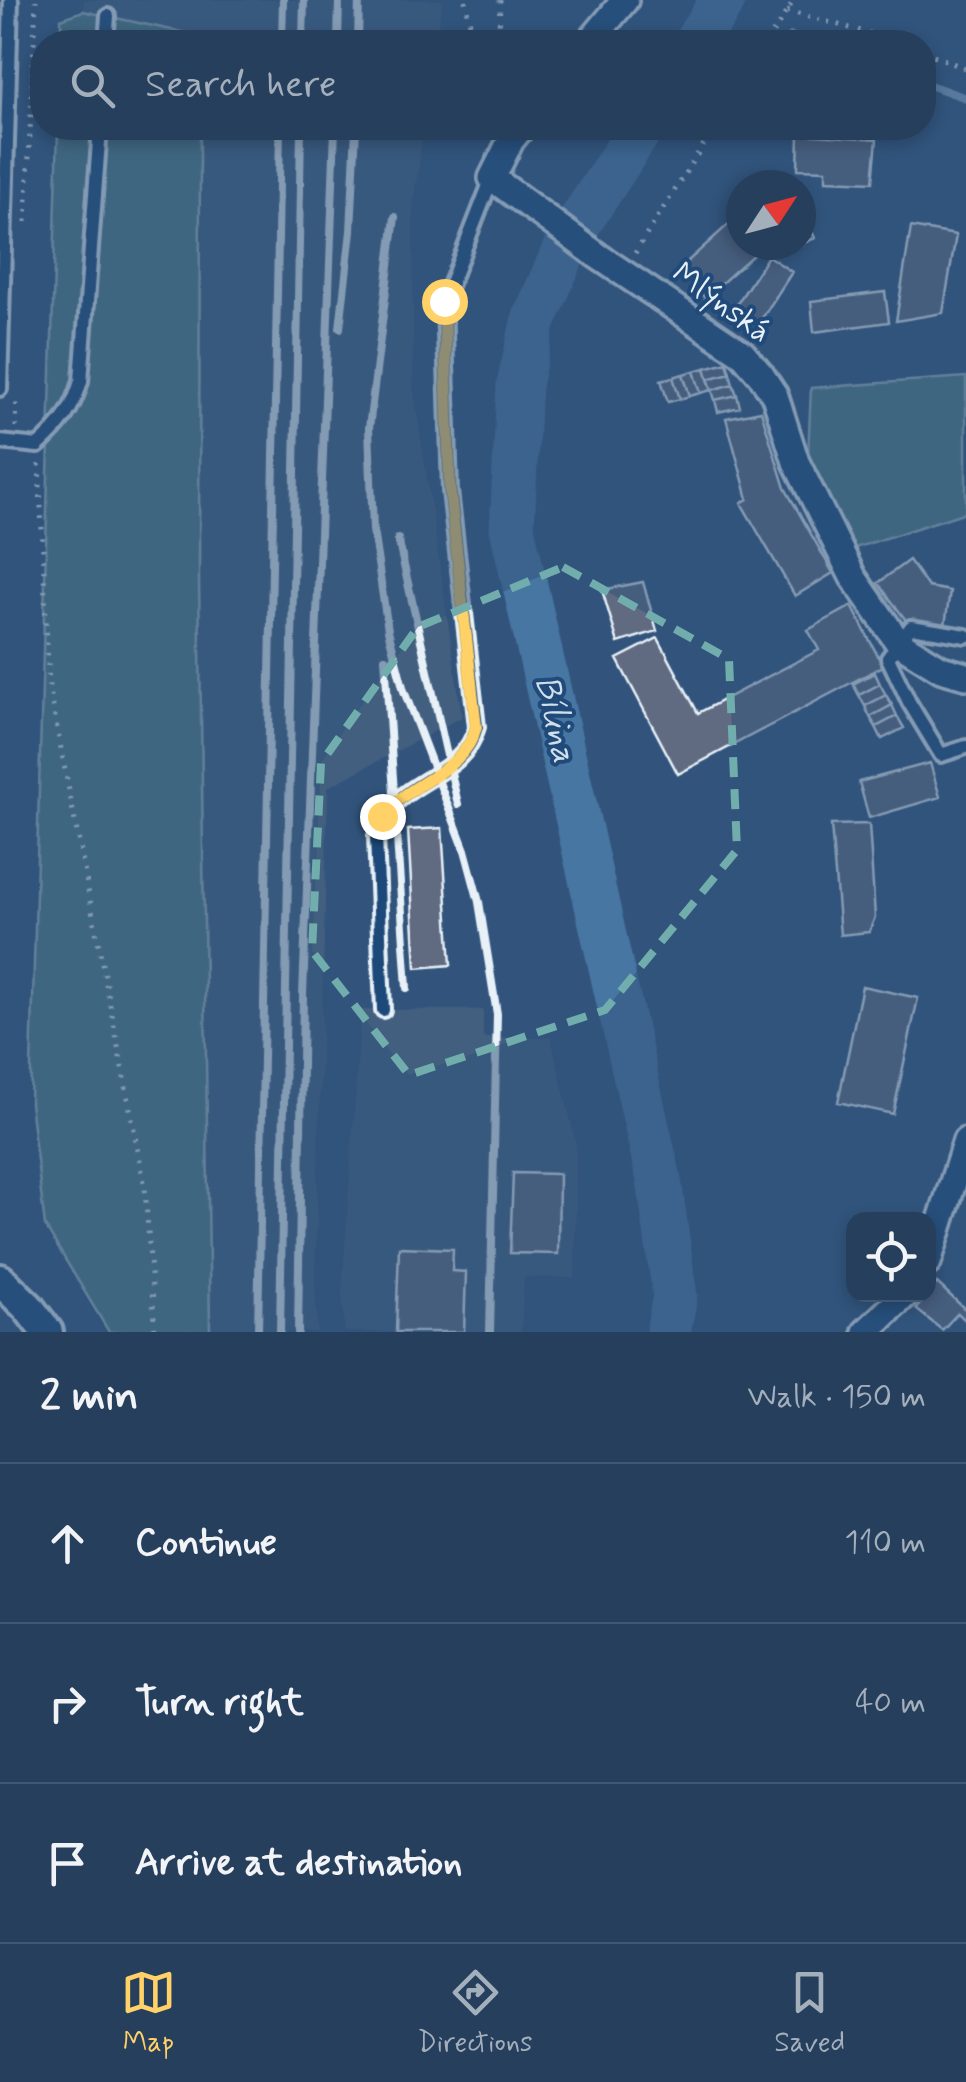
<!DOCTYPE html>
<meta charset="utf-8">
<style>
:root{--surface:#263f5d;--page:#2e4663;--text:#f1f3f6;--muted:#a4afbc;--line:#425872;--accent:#ffd166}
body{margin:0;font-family:Mynerve,sans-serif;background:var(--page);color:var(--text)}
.controls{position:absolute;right:30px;bottom:30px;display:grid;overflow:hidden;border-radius:20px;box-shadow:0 5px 15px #0003}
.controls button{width:90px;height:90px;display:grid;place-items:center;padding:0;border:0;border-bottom:2px solid var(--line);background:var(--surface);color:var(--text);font:50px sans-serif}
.compass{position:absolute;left:726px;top:170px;width:90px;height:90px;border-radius:50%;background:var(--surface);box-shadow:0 5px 15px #0003;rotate:54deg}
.stop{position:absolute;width:30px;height:30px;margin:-22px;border:8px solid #ffd166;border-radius:50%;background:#fff}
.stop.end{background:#ffd166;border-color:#fff;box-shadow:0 2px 10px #0008}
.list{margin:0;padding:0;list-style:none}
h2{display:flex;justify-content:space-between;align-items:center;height:130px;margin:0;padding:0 40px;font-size:42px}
h2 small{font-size:32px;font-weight:400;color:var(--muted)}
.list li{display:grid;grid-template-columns:65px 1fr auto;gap:30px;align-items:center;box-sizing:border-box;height:160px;padding:0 40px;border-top:2px solid var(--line)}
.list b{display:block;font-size:38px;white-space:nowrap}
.list em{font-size:32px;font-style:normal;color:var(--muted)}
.icon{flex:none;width:55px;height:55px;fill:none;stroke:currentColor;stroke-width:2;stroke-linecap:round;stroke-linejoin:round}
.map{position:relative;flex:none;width:966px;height:1332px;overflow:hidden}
.search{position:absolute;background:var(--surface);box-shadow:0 5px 15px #0003;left:30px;right:30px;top:30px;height:110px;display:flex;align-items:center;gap:25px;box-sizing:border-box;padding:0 35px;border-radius:40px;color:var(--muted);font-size:38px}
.sheet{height:610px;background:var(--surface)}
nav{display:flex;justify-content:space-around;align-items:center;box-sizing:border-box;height:140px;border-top:2px solid var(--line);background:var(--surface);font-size:28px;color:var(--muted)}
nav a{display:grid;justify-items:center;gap:5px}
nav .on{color:var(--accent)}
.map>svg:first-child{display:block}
.built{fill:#435e80}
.green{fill:#517d86;stroke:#9cb7bf;stroke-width:2.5}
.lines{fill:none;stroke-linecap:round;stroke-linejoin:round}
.stream{stroke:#87a7c5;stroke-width:8}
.river{stroke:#4776a3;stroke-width:45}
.building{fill:#606a81;stroke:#e8f1f8;stroke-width:2.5}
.service-casing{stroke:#e8f1f8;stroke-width:20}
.minor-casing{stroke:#e8f1f8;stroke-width:32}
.tertiary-casing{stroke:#e8f1f8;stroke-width:38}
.path{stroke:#e8f1f8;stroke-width:5;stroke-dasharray:2.5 8;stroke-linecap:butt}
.service{stroke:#1f4a7a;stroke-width:12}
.minor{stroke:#1f4a7a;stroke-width:25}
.tertiary{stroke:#1f4a7a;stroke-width:30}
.rail{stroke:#e8f1f8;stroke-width:8}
.route{stroke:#ffd166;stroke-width:12}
.marked{fill:none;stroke:#71adac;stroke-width:8;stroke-dasharray:20 12;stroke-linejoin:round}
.labels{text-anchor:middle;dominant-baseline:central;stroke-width:8;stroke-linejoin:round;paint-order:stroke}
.street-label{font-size:32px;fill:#e8f1f8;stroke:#1f4a7a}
.water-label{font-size:35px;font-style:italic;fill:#d0dfeb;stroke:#1f4a7a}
</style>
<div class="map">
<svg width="966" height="1332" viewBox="0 0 966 1332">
<rect width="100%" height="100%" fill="#32547c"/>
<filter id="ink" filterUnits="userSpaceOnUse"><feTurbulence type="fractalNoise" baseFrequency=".01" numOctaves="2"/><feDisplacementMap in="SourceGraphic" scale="20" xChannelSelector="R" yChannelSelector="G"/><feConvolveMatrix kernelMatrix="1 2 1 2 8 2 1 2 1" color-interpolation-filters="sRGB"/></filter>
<g filter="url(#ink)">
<path class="built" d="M84 0H442L436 42H200V36L83 11Z
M200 128H424L413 204V385L462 717 328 787 315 1277 317 1332H210L199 580Z
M361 1010H483V1038H551L576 1144 575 1278 524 1277 521 1332H345L342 1295Z"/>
<path class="green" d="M83 11 200 36V42H61V19Z
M58 128H200L199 580 210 1332H109L45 1226 30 1103Z
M966 377V512L852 549 808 456 811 388Z"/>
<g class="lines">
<path class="stream" d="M791 36 810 42
M924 83 966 98"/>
<path class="river" d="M696 42 723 0
M641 128 570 237 533 323 519 385 512 528 659 1180 675 1296 668 1332"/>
</g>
<path class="building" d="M799 134 877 139 873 182 826 180V170L798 169Z
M801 208 815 238 801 244Z
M741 213V245H764L705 298 678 270Z
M911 227 956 235 943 313 896 321Z
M768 256 792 272 757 326 733 310Z
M885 292 889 322 814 332 811 301Z
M727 362 730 373 708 379 705 368Z
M705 368 712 390 701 393 694 371Z
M694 371 701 393 690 396 683 374Z
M730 373 733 384 712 390 708 379Z
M683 374 690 396 680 399 673 377Z
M673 377 680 399 668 402 661 380Z
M733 384 737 395 715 400 712 390Z
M737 395 740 407 718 412 715 400Z
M761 411 785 488 833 573 795 596 741 503 748 499 726 418Z
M909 560 928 587 950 591 944 632 911 627 878 583Z
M643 582 657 631 618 643 602 590Z
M852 606 883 666 678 774 617 659 658 638 698 713 819 650 808 630Z
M875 673 880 684 859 695 853 684Z
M880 684 886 695 865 706 859 695Z
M886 695 892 705 870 717 865 706Z
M892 705 897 716 876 727 870 717Z
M897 716 904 728 882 739 876 727Z
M930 763 940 797 869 818 859 782Z
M869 824 875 917 869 932 840 935 831 825Z
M442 828 451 965 416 968 408 830Z
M862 986 918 998 893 1114 838 1102Z
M513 1173 559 1174 558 1254 510 1253Z
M399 1247 453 1249 452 1271 466 1272 464 1332H396Z
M937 1283 966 1310V1321L958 1313 942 1330 916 1309Z"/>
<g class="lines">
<g class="service-casing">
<path id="service" d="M106 42 108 16
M0 389 11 0
M0 442 38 446C60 426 73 410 81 381L100 128
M966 636 911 627 888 658 909 702 941 755 966 747
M383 1010 376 836C393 776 462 783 477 727L450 491 444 301 492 178"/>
</g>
<g class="minor-casing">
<path id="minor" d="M590 42 625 0
M521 128 511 140 492 178 598 256 742 353 761 375 775 396 796 462 853 577 898 642 941 669 966 676
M928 1262 966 1141
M866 1332 906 1294"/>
</g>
<g class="tertiary-casing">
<path id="tertiary" d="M0 1280 28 1307 47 1332"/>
</g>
<path class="path" d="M465 0 474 42
M500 0 499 35 506 42
M787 11 902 42
M767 42 794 0
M924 51 966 69
M26 222 36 0
M635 253 714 128
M16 427 17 398
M39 464 49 686 145 1187 155 1332"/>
<use href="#service" class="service"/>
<use href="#minor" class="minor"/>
<use href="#tertiary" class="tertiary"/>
<path class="rail" d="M282 42 283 0
M303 42 304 0
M338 42 339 0
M358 42 359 0
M395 217 369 428 373 530 388 630 404 691 465 850 479 902 497 1014 490 1332
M340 328 351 231 356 128
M398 539 458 804
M385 658 407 988
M258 1332 280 128
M280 1332 301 128
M298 1332 303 996 335 128"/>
</g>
</g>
<g class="lines" filter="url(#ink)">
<path class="route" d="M382 816C409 782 465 772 476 727L450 492 444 301"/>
</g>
<path d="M0 0H966V1332H0ZM563 567 729 659 737 850 605 1010 409 1075 312 951 321 763 418 627Z" fill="#32547c" fill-opacity=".55" fill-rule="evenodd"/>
<path class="marked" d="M563 567 729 659 737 850 605 1010 409 1075 312 951 321 763 418 627Z"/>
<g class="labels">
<g class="street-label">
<text transform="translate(721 303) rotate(36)">Mlýnská</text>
</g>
<g class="water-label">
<text transform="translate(555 719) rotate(77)">Bílina</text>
</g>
</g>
</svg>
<div class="controls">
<button><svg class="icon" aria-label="locate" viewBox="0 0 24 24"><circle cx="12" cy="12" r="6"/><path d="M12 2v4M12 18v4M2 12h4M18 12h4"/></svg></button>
</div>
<svg class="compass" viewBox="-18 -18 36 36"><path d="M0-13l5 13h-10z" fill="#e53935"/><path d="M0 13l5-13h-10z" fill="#a4afbc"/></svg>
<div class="stop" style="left:444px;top:301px"></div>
<div class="stop end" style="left:382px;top:816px"></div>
<div class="search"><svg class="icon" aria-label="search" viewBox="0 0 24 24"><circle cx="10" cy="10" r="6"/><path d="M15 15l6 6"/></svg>Search here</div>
</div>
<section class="sheet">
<h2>2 min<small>Walk · 150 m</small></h2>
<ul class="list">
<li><svg class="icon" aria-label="ahead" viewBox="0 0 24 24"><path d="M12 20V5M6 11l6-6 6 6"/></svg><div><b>Continue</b></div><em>110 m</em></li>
<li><svg class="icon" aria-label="right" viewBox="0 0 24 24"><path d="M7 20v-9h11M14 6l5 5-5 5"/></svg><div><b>Turn right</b></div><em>40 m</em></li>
<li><svg class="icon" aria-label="arrive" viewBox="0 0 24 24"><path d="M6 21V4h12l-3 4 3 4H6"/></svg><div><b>Arrive at destination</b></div></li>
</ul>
</section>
<nav>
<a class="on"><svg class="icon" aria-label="map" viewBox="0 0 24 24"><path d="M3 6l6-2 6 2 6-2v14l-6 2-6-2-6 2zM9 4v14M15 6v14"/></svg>Map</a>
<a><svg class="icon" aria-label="directions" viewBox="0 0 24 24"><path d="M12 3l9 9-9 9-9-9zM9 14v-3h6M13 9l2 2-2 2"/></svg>Directions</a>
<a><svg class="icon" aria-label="saved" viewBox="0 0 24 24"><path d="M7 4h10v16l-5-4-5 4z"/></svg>Saved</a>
</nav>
